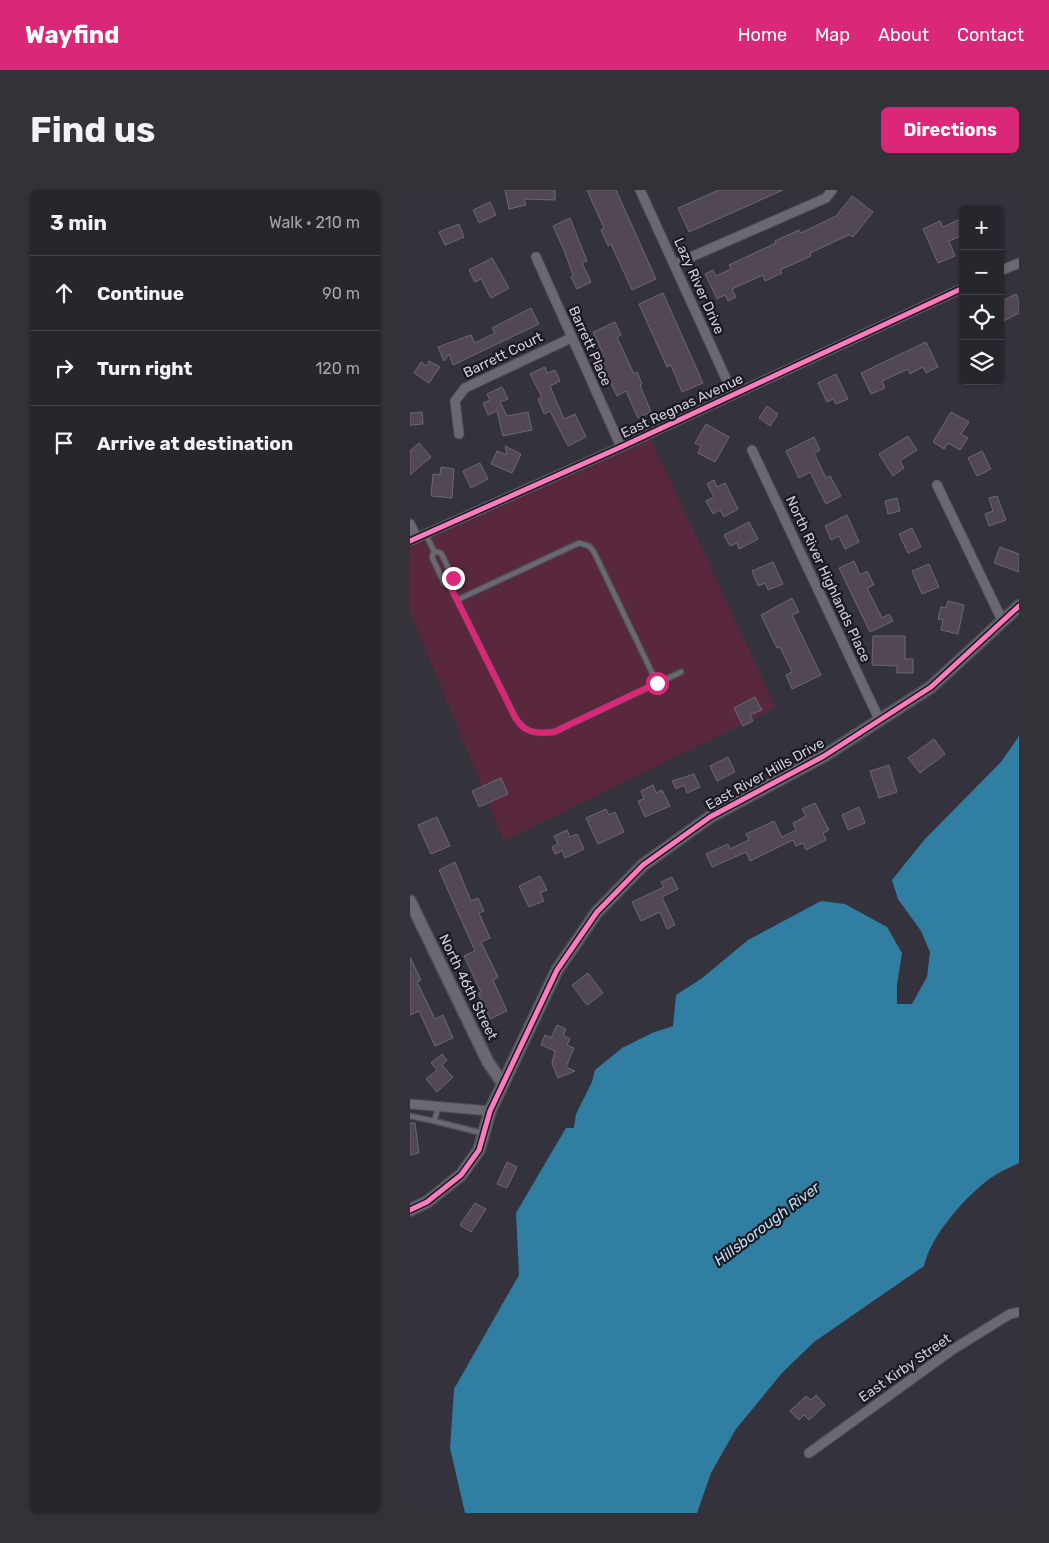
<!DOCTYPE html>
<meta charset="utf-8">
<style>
:root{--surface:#27262d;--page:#333239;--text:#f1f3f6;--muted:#a4a5aa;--line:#434349;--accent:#db2777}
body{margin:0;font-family:Rubik,sans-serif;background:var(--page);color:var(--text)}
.controls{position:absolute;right:15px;top:15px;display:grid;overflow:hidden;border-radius:8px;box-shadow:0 1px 4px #0004}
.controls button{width:45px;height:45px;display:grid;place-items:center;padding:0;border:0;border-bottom:1px solid var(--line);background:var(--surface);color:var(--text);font:25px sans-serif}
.stop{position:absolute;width:15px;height:15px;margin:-11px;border:4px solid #db2777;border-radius:50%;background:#fff}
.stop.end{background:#db2777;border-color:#fff;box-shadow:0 1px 5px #0008}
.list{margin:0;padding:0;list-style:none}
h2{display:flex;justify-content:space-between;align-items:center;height:65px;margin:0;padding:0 20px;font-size:21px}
h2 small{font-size:16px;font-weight:400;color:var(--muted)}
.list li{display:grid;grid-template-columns:32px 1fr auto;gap:15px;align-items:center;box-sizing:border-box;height:75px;padding:0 20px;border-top:1px solid var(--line)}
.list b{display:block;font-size:19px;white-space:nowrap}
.list em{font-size:16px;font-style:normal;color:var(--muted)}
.icon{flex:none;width:28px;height:28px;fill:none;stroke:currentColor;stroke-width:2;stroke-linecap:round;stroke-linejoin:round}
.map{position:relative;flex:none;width:609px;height:1323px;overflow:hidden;border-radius:8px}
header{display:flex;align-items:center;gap:30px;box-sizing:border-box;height:70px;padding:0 25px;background:var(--accent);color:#fff}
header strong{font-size:24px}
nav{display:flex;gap:28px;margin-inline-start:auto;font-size:18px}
.intro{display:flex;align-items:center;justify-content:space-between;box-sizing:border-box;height:120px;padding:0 30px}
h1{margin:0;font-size:35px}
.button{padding:12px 22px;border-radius:8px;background:var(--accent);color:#fff;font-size:18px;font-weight:700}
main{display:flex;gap:30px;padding:0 30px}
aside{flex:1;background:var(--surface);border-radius:8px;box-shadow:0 1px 4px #0004}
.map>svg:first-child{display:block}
.green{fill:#59283c}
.water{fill:#307ea1}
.building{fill:#524755;stroke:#6c6870}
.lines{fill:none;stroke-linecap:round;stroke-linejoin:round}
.service-casing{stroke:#504e57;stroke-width:7}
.minor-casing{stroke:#504e57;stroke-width:11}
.tertiary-casing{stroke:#504e57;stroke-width:14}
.service{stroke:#6a6870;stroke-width:4.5}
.minor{stroke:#6a6870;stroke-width:9}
.tertiary{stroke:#6a6870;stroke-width:11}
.cycleway-casing{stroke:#1a1820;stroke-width:8}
.cycleway{stroke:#fd7abc;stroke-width:5}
.route{stroke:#db2777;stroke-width:6}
.labels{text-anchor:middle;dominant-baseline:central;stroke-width:4.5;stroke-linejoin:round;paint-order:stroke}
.street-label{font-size:14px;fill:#d2cfdb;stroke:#1a1820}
.water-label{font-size:15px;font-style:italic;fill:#b8e1f6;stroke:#1a1820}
</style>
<header>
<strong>Wayfind</strong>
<nav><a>Home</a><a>Map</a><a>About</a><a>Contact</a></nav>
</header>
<div class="intro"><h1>Find us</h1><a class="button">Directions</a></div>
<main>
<aside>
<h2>3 min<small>Walk · 210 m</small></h2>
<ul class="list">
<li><svg class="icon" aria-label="ahead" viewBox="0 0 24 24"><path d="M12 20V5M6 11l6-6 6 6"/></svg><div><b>Continue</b></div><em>90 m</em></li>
<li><svg class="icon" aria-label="right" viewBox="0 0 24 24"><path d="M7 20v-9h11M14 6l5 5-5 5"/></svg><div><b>Turn right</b></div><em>120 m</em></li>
<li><svg class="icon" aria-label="arrive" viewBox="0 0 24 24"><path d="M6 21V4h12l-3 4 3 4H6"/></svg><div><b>Arrive at destination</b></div></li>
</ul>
</aside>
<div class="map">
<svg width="609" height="1323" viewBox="0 0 609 1323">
<rect width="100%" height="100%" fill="#34323c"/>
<path class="green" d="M241 249 366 518 94 651 0 421V357Z"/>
<path class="water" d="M609 546V973C599 978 587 983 578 990 553 1009 521 1046 514 1076L404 1152 372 1183 326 1239 301 1283 287 1323H55L40 1258 44 1199 109 1085 106 1023 156 938H164L166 924 182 892 185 880 212 858 242 843 263 836 266 805 291 789 338 750 411 711 435 714 477 737 492 763 487 795V814H502L517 787 520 762 511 741 488 709 482 690 515 649 591 572Z"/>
<path class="building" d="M95 0H145V10L114 9 116 15 99 19Z
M177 0H206L246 89 222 100 201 54 198 56 191 40 194 38Z
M309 0H373L279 42 268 18Z
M442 6 463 22 443 47 439 45 400 63 401 66 370 80 372 83 355 91 353 85 322 99 326 107 318 111 315 105 307 109 295 84 303 80 306 86 321 79 319 75 366 53 365 51 389 40 391 43 426 26Z
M80 12 86 25 69 33 63 20Z
M160 28 177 71 172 73 181 92 167 99 161 87 163 85 154 60 143 36Z
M553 28V45L539 51 545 66 528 73 513 39 530 31 533 37Z
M49 34 54 47 35 55 29 42Z
M82 68 99 98 81 108 71 89 65 92 59 80Z
M253 103 293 193 272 202 261 175 257 177 229 114Z
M606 104 609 110V123L590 133V112Z
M121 118 129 134 43 175 39 164 34 171 28 157 61 145 65 153 85 143 82 138Z
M205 132 211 145 207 147 224 184 227 182 232 194 230 195 241 222 228 228 216 201 207 206 187 164 192 162 183 142Z
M516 152 528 177 516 183 513 177 500 184 498 179 472 191 475 198 461 204 451 183Z
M19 171 30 177 19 193 4 183 11 172 16 176Z
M135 177 137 183 145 180 150 191 140 196 154 229 165 224 176 247 158 256 140 221 134 224 128 209 132 207 120 184Z
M426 184 438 209 426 214 423 209 417 212 408 193Z
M92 197 98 209 90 212 97 226 118 222 122 240 93 246 87 221 78 225 73 213 80 210 77 204Z
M357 216 368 224 360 236 349 228Z
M12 222 13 234 0 235V223Z
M541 222 559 232 551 244 558 248 550 260 538 253 534 259 523 252Z
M296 234 319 247 305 272 288 263 291 256 285 253Z
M498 246 507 260 490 271 494 278 483 286 469 264Z
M404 247 410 260 404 263 416 288 420 286 431 306 416 314 400 282 389 288 376 261Z
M9 253 21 267 0 285V261Z
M95 256 111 264 102 283 81 274 87 261 97 265Z
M572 261 581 279 567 286 558 268Z
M70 273 78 289 61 298 53 281Z
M31 277 44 279 42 308 21 306 23 284 30 285Z
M304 290 307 297 315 293 328 319 314 327 310 320 303 324 296 311 304 307 297 294Z
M587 306 596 330 579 336 575 324 583 321 579 308Z
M487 308 490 321 478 324 475 311Z
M437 325 449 352 435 359 429 346 421 350 415 336Z
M339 332 348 349 329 359 327 353 320 356 314 345Z
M502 338 511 357 498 363 489 344Z
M590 357 609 364V382L584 373Z
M444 371 450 385 457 381 464 395 457 398 472 428 479 424 483 431 460 442 429 378Z
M363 372 373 394 358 400 355 393 348 396 342 381Z
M519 374 529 397 512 404 502 381Z
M382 408 389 422 382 425 411 485 382 499 376 485 382 482 370 457 367 458 351 425Z
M538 411 554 415 548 444 531 440 533 430 528 429 531 417 536 418Z
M463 446H495V469H503V483H487V476L462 475Z
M345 507 352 520 340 525 343 531 333 536 324 518Z
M524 549 535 564 510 583 498 568Z
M318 567 325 582 307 591 300 576Z
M479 575 487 602 469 608 460 581Z
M284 584 290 597 277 603 274 595 266 599 262 591Z
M91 588 98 604 69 617 62 601Z
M243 595 246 603 252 600 260 616 235 627 228 611 234 609 231 601Z
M405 613 419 640 413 643 416 650 396 660 393 653 386 656 383 650 340 671 336 662 302 677 296 664 318 654 320 659 339 650 336 644 364 631 372 647 386 640 383 633 396 626 392 619Z
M449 617 455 633 438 640 432 625Z
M196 619 199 625 205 622 214 642 188 654 176 628Z
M27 627 40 656 21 664 8 635Z
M157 640 160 647 167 644 174 659 155 668 152 661 145 664 142 657 148 654 144 646Z
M45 672 61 711 68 708 74 721 69 723 80 748 71 752 88 787 83 790 97 821 80 829 68 803 71 802 54 766 65 761 29 680Z
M130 686 137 700 130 703 134 711 119 717 109 696Z
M262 687 268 699 252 707 265 735 257 739 250 722 231 731 222 712 254 697 251 692Z
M0 767 11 790 7 792 25 829 33 825 43 848 25 856 9 821 0 825Z
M178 783 193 803 177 815 162 795Z
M147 835 156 839 153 845 160 849 157 855 164 858 156 877 165 881 148 888 142 873 145 861 131 855 135 845 141 848Z
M32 864 37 870 32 875 43 887 27 902 16 889 27 880 21 873Z
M0 933H5L9 963 0 965Z
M97 972 107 977 97 998 87 994Z
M65 1013 76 1019 61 1042 50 1035Z
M406 1205 415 1215 399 1230 394 1225 389 1230 380 1221 396 1206 401 1210Z"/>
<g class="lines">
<g class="service-casing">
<path id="service" d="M16 345 24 361 22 367 34 393 40 396 105 527C114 543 126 544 144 542L271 482
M24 361 31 363 43 388 40 396
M47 410 169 353 179 356 184 362 247 493
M29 916 24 931 72 943
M0 926 24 931"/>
</g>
<g class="minor-casing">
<path id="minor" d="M230 0 323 204
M126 67 211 257
M265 74 416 8 422 0
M590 81 609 73
M49 244 45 211 55 198 161 148
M342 260 470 531
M527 295 593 432
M0 334 7 348
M0 351 211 257 553 98
M0 914 80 921
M399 1263 542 1160 600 1124 609 1122"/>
</g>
<g class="tertiary-casing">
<path id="tertiary" d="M0 711 78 872 93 894
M0 1020 17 1012 51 985 69 960 80 921 147 780 187 722 233 675 300 627 414 566 521 497 609 416"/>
</g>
<use href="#service" class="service"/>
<use href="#minor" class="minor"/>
<use href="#tertiary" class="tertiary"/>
<g class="cycleway-casing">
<path id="cycleway" d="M0 351 211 257 553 98
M0 1020 17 1012 51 985 69 960 80 921 147 780 187 722 233 675 300 627 414 566 521 497 609 416"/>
</g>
<use href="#cycleway" class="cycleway"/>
</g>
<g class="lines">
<path class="route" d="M43 388 40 396 105 527C114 543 126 544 144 542L247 493"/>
</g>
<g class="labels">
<g class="street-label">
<text transform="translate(289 96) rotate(66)">Lazy River Drive</text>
<text transform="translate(180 156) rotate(66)">Barrett Place</text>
<text transform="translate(93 165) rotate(-26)">Barrett Court</text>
<text transform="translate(272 216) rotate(-25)">East Regnas Avenue</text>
<text transform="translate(418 389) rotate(65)">North River Highlands Place</text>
<text transform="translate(355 584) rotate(-29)">East River Hills Drive</text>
<text transform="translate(58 797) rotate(64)">North 46th Street</text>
<text transform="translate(495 1178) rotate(-35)">East Kirby Street</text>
</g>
<g class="water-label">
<text transform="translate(357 1034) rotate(-37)">Hillsborough River</text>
</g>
</g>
</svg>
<div class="controls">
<button>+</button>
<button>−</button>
<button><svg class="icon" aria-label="locate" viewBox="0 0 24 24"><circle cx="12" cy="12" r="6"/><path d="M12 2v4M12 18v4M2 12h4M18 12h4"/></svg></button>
<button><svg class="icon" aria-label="layers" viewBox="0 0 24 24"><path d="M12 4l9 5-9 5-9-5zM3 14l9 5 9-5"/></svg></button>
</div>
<div class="stop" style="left:247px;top:493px"></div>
<div class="stop end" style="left:43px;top:388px"></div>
</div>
</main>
